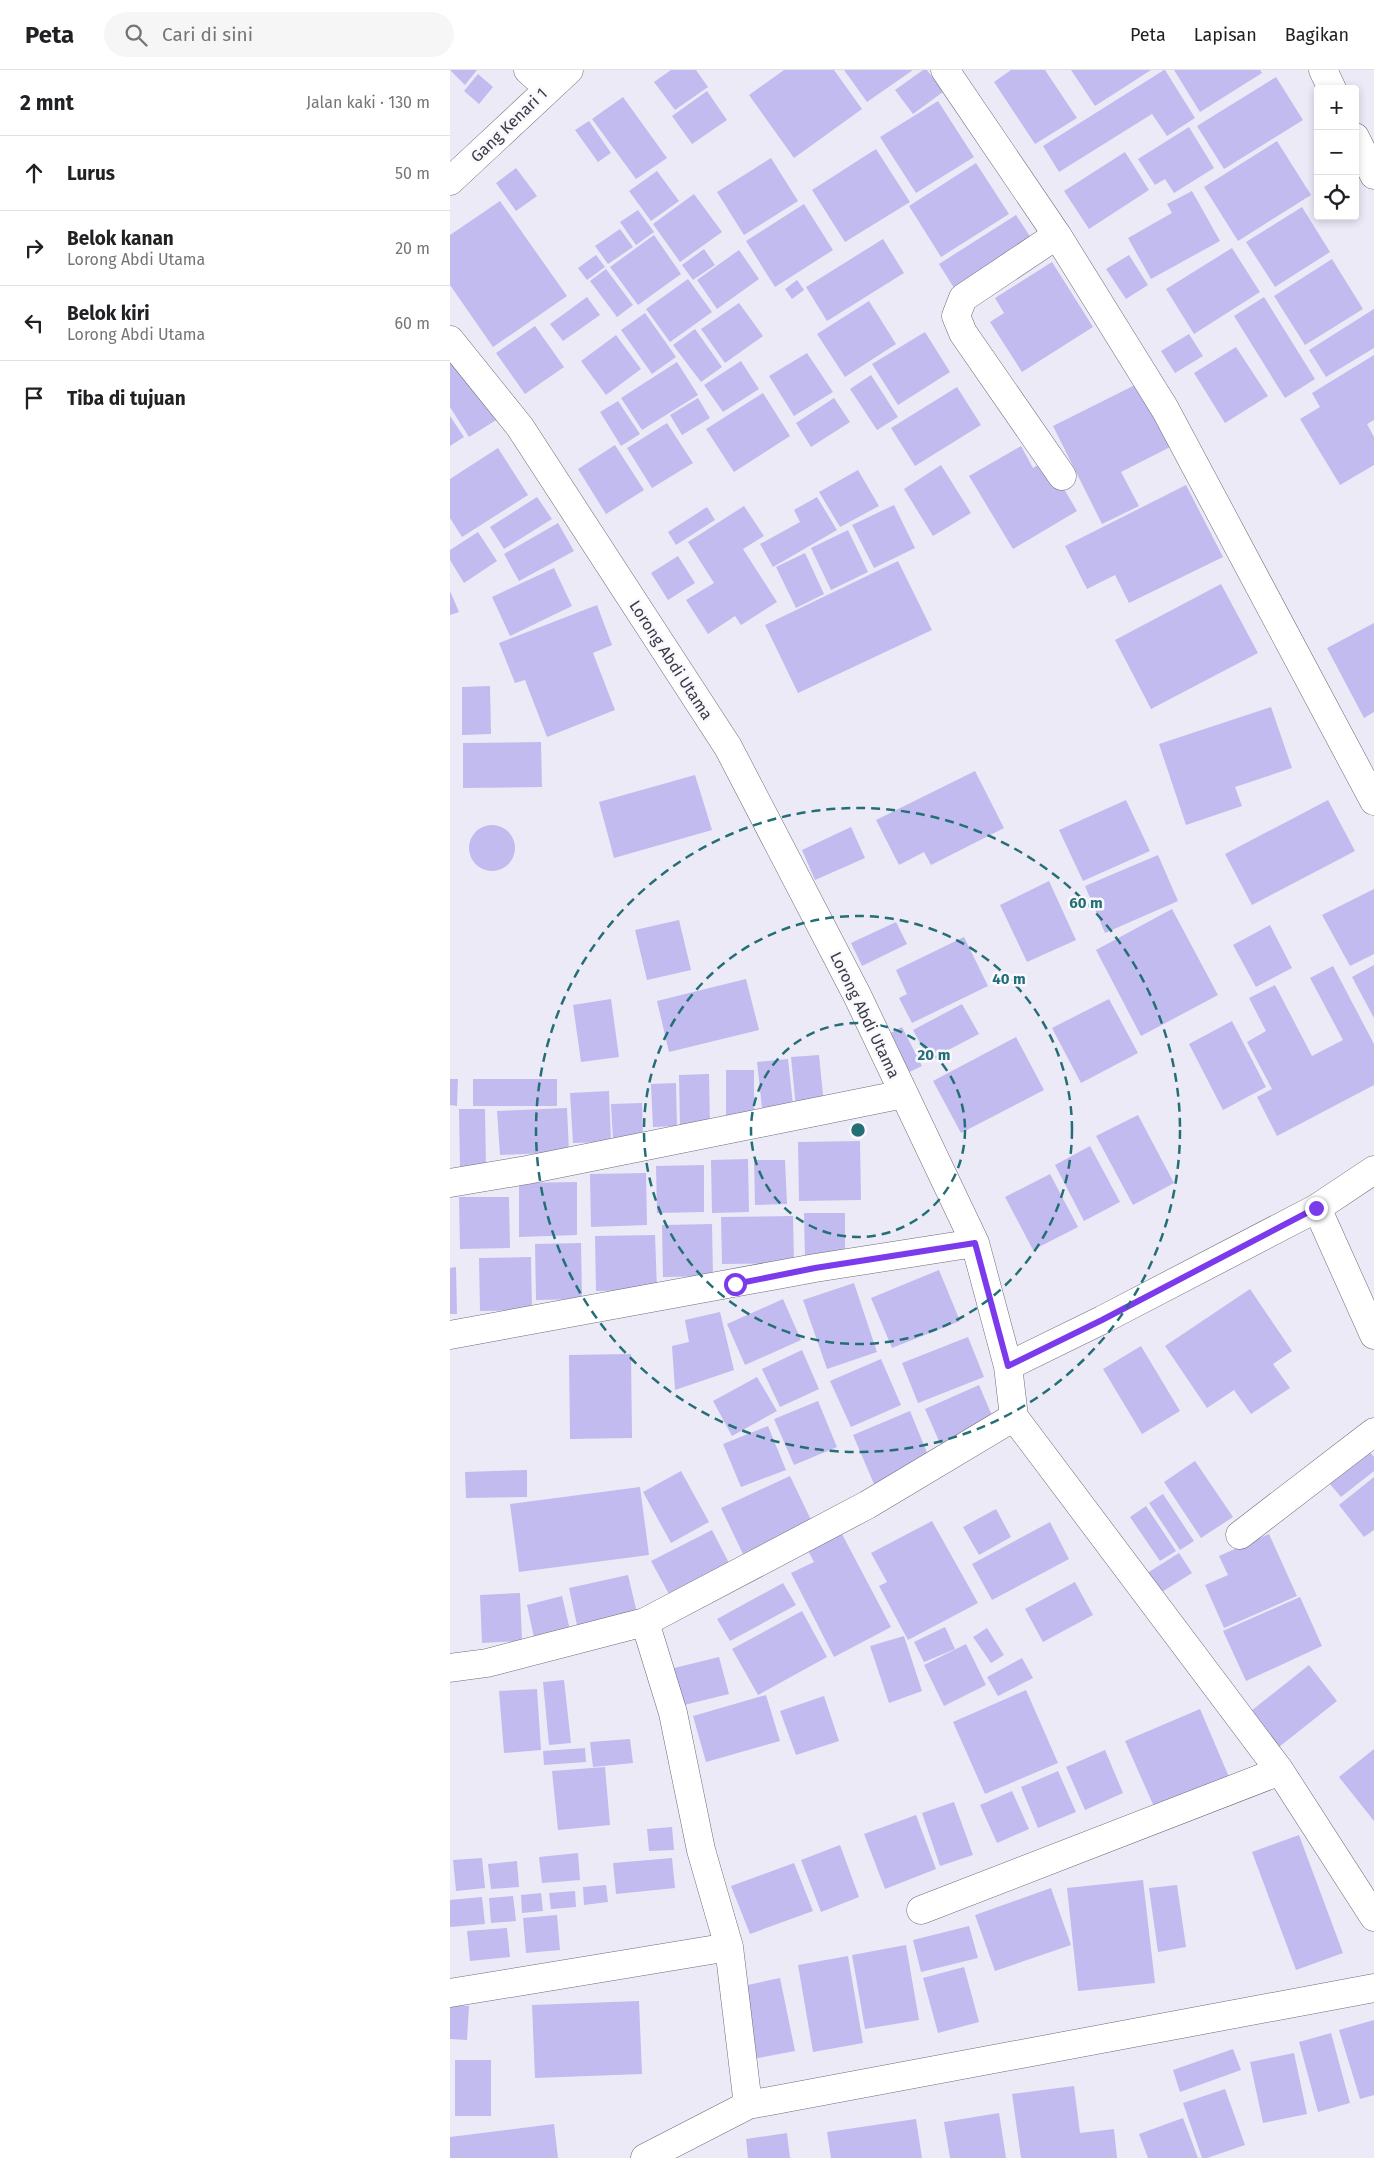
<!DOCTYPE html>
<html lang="id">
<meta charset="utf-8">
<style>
:root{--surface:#fff;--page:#f6f6f6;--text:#202124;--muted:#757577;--line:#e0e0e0}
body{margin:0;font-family:"Fira Sans",sans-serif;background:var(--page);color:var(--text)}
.controls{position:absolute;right:15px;top:15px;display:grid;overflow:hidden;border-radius:5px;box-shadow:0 2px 8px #0003}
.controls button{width:45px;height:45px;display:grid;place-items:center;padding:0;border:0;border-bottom:1px solid var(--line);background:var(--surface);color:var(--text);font:25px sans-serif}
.stop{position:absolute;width:15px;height:15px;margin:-11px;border:4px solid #7c3aed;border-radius:50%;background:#fff}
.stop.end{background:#7c3aed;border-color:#fff;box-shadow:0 1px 5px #0008}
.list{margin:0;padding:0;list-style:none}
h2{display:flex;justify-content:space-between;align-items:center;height:65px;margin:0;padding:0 20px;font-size:21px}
h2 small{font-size:16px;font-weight:400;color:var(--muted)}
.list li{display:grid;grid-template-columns:32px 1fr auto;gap:15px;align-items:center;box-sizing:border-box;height:75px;padding:0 20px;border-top:1px solid var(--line)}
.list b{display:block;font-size:19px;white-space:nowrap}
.list p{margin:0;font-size:16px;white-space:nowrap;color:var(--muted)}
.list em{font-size:16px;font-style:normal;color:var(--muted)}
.icon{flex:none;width:28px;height:28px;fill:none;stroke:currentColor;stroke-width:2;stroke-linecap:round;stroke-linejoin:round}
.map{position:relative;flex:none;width:924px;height:2088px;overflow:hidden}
header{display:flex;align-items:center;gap:30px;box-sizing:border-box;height:70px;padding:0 25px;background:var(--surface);border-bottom:1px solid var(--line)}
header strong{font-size:24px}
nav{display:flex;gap:28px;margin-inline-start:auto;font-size:18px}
.search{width:350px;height:45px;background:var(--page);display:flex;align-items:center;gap:12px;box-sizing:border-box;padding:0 18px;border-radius:28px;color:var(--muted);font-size:19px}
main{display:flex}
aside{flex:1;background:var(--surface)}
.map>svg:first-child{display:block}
.building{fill:#c1bbef}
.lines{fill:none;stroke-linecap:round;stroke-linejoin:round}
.street-casing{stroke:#6d6b77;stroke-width:29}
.street{stroke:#fff;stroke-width:28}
.route{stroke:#7c3aed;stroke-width:6}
.ring{fill:none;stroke:#246f76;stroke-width:2.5;stroke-dasharray:9 6}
.labels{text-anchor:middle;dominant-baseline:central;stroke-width:5;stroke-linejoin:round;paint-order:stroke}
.street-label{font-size:16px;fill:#3c3b41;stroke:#f9f8fe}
.centre{fill:#246f76;stroke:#f9f8fe;stroke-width:2.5}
.ring-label{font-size:15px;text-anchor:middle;font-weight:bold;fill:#246f76;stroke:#f9f8fe;stroke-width:5;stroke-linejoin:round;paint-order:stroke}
</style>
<header>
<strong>Peta</strong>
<div class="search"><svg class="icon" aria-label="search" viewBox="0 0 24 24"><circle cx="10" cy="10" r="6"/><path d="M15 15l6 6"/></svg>Cari di sini</div>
<nav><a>Peta</a><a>Lapisan</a><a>Bagikan</a></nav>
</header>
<main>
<aside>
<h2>2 mnt<small>Jalan kaki · 130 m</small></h2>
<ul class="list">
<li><svg class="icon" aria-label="ahead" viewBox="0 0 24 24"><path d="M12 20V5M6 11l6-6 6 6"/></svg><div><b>Lurus</b></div><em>50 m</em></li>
<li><svg class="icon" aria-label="right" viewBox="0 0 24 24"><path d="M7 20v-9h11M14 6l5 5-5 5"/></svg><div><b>Belok kanan</b><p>Lorong Abdi Utama</p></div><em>20 m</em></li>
<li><svg class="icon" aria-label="left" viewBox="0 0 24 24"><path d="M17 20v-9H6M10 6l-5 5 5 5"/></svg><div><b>Belok kiri</b><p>Lorong Abdi Utama</p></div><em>60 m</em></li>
<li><svg class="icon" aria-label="arrive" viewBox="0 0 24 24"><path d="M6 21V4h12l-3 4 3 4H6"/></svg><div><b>Tiba di tujuan</b></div></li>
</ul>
</aside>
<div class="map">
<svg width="924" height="2088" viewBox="0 0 924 2088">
<rect width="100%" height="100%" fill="#eceaf7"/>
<path class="building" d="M0 0H27L15 15Z
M221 0H246L258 17 225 40 204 12Z
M334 0H384L412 39 344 88 299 25Z
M394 0H463L417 32Z
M473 0H477L493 22 463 44 445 20Z
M561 0H595L627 48 585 74 544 12Z
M621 0H701L645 36Z
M714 0H715L745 48 717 66 702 44 609 102 593 76Z
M724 0H810L812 3 750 42Z
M28 4 43 17 29 34 14 21Z
M826 7 853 50 774 99 747 56Z
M257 21 277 50 242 74 222 46Z
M173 27 217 88 186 109 142 49Z
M488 31 524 87 466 123 430 67Z
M139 51 161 83 148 92 125 60Z
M739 57 764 98 724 123 715 109 705 115 688 89Z
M827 71 861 125 788 171 754 117Z
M426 79 460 132 395 172 362 120Z
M675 82 699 120 639 159 614 121Z
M321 88 348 131 294 165 267 122Z
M526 93 559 144 491 187 459 136Z
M66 98 87 126 66 141 46 113Z
M207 101 229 131 201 151 179 121Z
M742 121 770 171 701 209 678 168 722 143 717 134Z
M244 124 272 162 230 192 203 154Z
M50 131 117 226 43 277 0 215V165Z
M354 134 383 180 325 217 296 171Z
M852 137 880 182 825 217 796 172Z
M188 140 204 162 186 175 170 152Z
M566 145 587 177 509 226 489 194Z
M170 159 183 177 158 194 145 176Z
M204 165 231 204 188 235 160 197Z
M433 169 454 203 377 251 356 217Z
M782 178 810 222 744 264 716 219Z
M254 179 265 195 243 210 232 195Z
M289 180 309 209 267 239 247 210Z
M146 185 155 197 137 210 128 198Z
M679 185 698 215 676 229 656 199Z
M882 189 913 239 855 275 824 226Z
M602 192 643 257 572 302 540 252 554 243 545 228Z
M156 199 183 235 167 247 140 211Z
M238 209 262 242 220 272 196 239Z
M347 210 354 220 342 229 335 219Z
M137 227 150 245 113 271 100 254Z
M814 227 865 309 835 328 784 246Z
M419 231 446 274 395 307 367 264Z
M289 233 313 266 275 293 251 259Z
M924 239V278L876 307 859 280Z
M195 243 226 287 202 304 171 260Z
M85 256 114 297 75 324 46 283Z
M245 259 272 297 251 312 223 275Z
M475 262 500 302 448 335 422 294Z
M739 264 753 286 725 303 711 281Z
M166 265 191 299 156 325 131 291Z
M786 277 818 326 775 353 744 303Z
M357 283 383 322 344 346 319 306Z
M924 285V350L917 354 924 367V395L890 415 850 349 870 337 862 323Z
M12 287 51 347 19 367 0 337V294Z
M291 291 309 319 273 342 254 315Z
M227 292 248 325 192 360 171 328Z
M421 305 448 347 427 360 400 319Z
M691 312 724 375 671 402 689 436 652 454 603 356Z
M507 317 531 355 465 396 441 358Z
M313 323 340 366 284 402 256 359Z
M248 328 260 348 232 365 220 345Z
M384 328 400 352 361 377 346 353Z
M168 331 190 364 171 376 150 342Z
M0 346 14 367 0 376Z
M217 353 243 393 202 418 177 378Z
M165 375 194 420 156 444 128 399Z
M571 376 583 398 597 390 627 441 563 479 519 406Z
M48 378 78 425 12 467 0 448V409Z
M491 395 521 443 483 466 454 419Z
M408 400 429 436 390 457 369 422Z
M736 415 773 487 679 533 665 505 637 519 615 476Z
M87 427 102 449 54 479 40 457Z
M367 427 387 460 323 497 310 474 350 452 344 440Z
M444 435 465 478 424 498 402 455Z
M294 436 314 466 293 479 327 532 291 555 285 546 258 564 236 530 264 513 238 472Z
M257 437 265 450 226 475 218 462Z
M108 453 124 481 69 511 54 484Z
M398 460 418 502 381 520 361 478Z
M28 462 47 491 14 513 0 490V480Z
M355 483 374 524 346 538 326 497Z
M228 486 245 513 218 530 201 503Z
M448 491 482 560 348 623 315 555Z
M104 498 122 536 60 566 42 527Z
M771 514 808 583 701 639 665 570Z
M0 521 9 542 0 545Z
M147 535 162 575 143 583 165 640 97 667 75 610 65 613 49 573Z
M924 553V642L914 648 877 578Z
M40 616 41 664 12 665V617Z
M821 637 842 698 785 717 792 736 736 755 709 674Z
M91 672 92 717 13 718V673Z
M525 701 554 758 481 795 474 782 449 795 426 750Z
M245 705 262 760 164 788 149 732Z
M676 730 700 781 633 811 609 760Z
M878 730 905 781 802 835 775 784Z
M19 778a23 23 0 1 1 46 0a23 23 0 1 1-46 0Z
M401 757 415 788 365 810 352 780Z
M708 785 728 831 655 863 635 816Z
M599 811 626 870 577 892 550 835Z
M924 819V884L900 896 872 845Z
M722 839 768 925 691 966 646 880Z
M229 850 241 900 197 910 185 860Z
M446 852 457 874 412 896 401 873Z
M820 855 842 898 806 917 783 875Z
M514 867 538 916 462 953 449 928 457 924 446 900Z
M924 895V948L902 907Z
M883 896 924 974V1015L827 1066 807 1027 822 1019 797 972 816 961 799 928 825 915 862 986 893 970 860 908Z
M296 909 309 960 219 982 207 931Z
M161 929 169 987 131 992 123 935Z
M659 929 688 983 631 1013 602 958Z
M512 934 529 964 479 990 463 960Z
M782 951 816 1017 773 1040 739 974Z
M452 957 472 996 451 1006 431 968Z
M566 967 594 1020 511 1063 483 1011Z
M369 985 374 1035 346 1038 341 987Z
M338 989 344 1044 313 1047 307 992Z
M276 1000H304V1052H276Z
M259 1004 260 1058 230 1059 229 1005Z
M0 1009H8L7 1036 0 1035Z
M23 1009H107V1036H23Z
M226 1013 227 1056 203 1057 201 1014Z
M159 1021 161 1072 123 1073 120 1023Z
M192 1033 193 1068 163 1069 161 1034Z
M117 1038 119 1082 50 1085 47 1041Z
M9 1039H35L36 1097H10Z
M688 1045 724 1113 683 1135 646 1066Z
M410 1071 411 1130 349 1131 348 1072Z
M640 1076 670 1132 634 1151 605 1095Z
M298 1089 299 1142 262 1143 261 1090Z
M304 1090H335L337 1134 305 1135Z
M254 1095V1142L207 1143 206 1096Z
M196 1103 197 1155 141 1157 140 1104Z
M600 1104 628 1157 583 1180 555 1127Z
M127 1112V1165L69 1167V1113Z
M9 1127H59L60 1178 10 1179Z
M354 1143H395V1189H355Z
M343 1146 344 1193 272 1194 271 1147Z
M262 1154 263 1206 213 1207 212 1155Z
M205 1165 207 1220 146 1221 145 1166Z
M131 1173 132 1229 86 1230 85 1174Z
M81 1187 82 1240 30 1241 29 1188Z
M6 1197 7 1244H0V1198Z
M489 1200 510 1251 442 1278 421 1228Z
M404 1213 427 1282 377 1299 353 1230Z
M800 1219 842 1281 823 1294 840 1318 801 1344 784 1320 757 1338 715 1276Z
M333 1229 351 1270 295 1295 277 1254Z
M270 1242 284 1300 225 1320 222 1276 239 1272 235 1250Z
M518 1267 534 1307 468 1333 452 1293Z
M691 1276 730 1341 692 1364 653 1299Z
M352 1280 369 1319 330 1337 312 1299Z
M181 1284 182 1368 120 1369 119 1285Z
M431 1289 451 1335 401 1357 380 1311Z
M307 1307 327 1341 282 1366 263 1331Z
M529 1315 546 1355 492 1378 475 1339Z
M368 1331 387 1377 344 1395 324 1349Z
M460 1341 480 1390 424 1414 403 1365Z
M318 1356 336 1400 291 1417 273 1374Z
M914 1375 924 1387V1401L891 1427 874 1407Z
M745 1391 783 1447 751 1468 714 1412Z
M77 1400V1427L16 1428 15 1402Z
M231 1401 259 1452 221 1473 193 1422Z
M340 1406 362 1452 293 1484 271 1438Z
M924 1407V1460L914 1467 889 1435Z
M190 1417 199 1485 69 1502 60 1434Z
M713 1424 744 1471 730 1480 699 1433Z
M696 1436 726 1481 710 1491 680 1447Z
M546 1439 561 1467 529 1485 513 1457Z
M482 1451 528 1533 458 1570 429 1516 437 1512 421 1483Z
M600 1452 619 1489 542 1530 522 1494Z
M262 1460 279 1493 219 1524 201 1491Z
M392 1464 441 1557 384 1587 341 1503 364 1492 358 1481Z
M819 1464 847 1526 774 1558 755 1515 778 1505 769 1486Z
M729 1483 742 1503 707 1525 694 1505Z
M178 1505 188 1547 128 1560 119 1518Z
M625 1512 643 1545 593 1572 575 1539Z
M333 1513 346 1535 280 1571 267 1549Z
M70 1523 72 1571 32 1573 30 1525Z
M112 1526 120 1560 84 1568 77 1535Z
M850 1527 872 1576 796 1611 773 1561Z
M352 1541 377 1587 308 1625 282 1579Z
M495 1557 505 1579 474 1592 464 1572Z
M537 1558 554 1585 541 1593 523 1567Z
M454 1566 472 1621 439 1633 420 1576Z
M516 1574 536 1615 494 1636 474 1595Z
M269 1587 279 1624 226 1637 216 1600Z
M572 1588 583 1608 548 1626 537 1607Z
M859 1595 887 1631 829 1677 801 1641Z
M114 1610 121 1673 99 1675 93 1612Z
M87 1619 91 1680 54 1683 49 1621Z
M576 1620 608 1693 535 1724 503 1652Z
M316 1625 330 1671 256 1692 243 1646Z
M374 1626 389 1671 346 1685 330 1641Z
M750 1639 779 1707 705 1739 675 1671Z
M180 1669 183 1693 143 1697 140 1672Z
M135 1678 136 1692 94 1695 93 1681Z
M924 1679V1751L889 1707Z
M655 1680 673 1723 635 1740 616 1697Z
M155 1697 160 1755 108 1760 102 1701Z
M608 1701 626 1742 588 1758 571 1717Z
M562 1721 579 1759 547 1773 530 1735Z
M504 1732 523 1785 490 1796 472 1743Z
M466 1745 486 1799 435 1819 414 1764Z
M222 1757 224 1780 199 1781 197 1759Z
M849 1765 893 1883 846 1900 802 1782Z
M390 1775 409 1827 371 1842 351 1790Z
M128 1783 130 1810 92 1813 89 1787Z
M32 1788 35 1818 6 1821 3 1790Z
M222 1788 225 1818 166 1824 163 1793Z
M67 1791 69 1817 41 1819 38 1794Z
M344 1793 363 1841 300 1864 281 1816Z
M693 1810 705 1913 628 1921 617 1818Z
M156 1815 158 1832 134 1835 133 1817Z
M727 1815 736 1877 708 1882 699 1818Z
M601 1818 621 1875 545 1901 525 1845Z
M125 1821 126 1837 101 1839 99 1823Z
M91 1823 93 1841 72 1843 71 1825Z
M63 1826 66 1851 41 1853 39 1828Z
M32 1827 35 1854 0 1857V1830Z
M107 1845 110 1880 76 1883 73 1848Z
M519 1856 528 1888 471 1902 463 1870Z
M57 1858 60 1887 20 1891 17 1861Z
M456 1875 469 1950 415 1959 402 1885Z
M398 1886 413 1973 363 1982 348 1895Z
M514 1897 529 1952 488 1963 473 1908Z
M330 1908 345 1981 303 1989 288 1917Z
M189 1931 192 2004 85 2008 82 1935Z
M0 1935 19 1936 17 1970 0 1969Z
M924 1950V2025L910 2029 889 1960Z
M881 1963 900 2033 868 2042 849 1972Z
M783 1979 791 2000 730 2022 723 2000Z
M844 1983 857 2044 813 2053 800 1992Z
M5 1990H41V2046H5Z
M624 2016 630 2063 664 2059 667 2088H571L562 2024Z
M775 2019 795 2075 757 2088H752L733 2033Z
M549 2043 556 2088H500L494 2052Z
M733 2048 748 2088H698L689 2064Z
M466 2049 472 2088H381L377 2062Z
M104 2054 108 2088H0V2067Z
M337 2063 340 2088H298L296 2069Z"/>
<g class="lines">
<g class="street-casing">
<path id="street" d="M78 0 98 18
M495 0 607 165 715 339 924 731
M873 0 882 19
M905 67 924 105
M0 111 119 0
M607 165 513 228 506 246 513 263 612 406
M0 270 70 357 278 677 407 925 525 1173 558 1296 652 1250 867 1138 924 1100
M0 1113 77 1100 454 1024
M867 1138 924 1265
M0 1265 365 1198 525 1173
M564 1347 830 1701 924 1847
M790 1465 924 1362
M195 1552 223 1643 251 1780 279 1877 298 2035
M0 1598 37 1593 195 1552 417 1435 564 1347 558 1296
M471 1840 830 1701
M0 1923 279 1877
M195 2088 298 2035 924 1918"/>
</g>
<use href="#street" class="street"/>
</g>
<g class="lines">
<path class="route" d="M285 1214 365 1198 525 1173 558 1296 652 1250 866 1138"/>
</g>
<g class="ring">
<circle cx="408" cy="1060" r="107"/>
<circle cx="408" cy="1060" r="214"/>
<circle cx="408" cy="1060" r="322"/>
</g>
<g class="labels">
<g class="street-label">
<text transform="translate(59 55) rotate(-44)">Gang Kenari 1</text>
<text transform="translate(221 590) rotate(57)">Lorong Abdi Utama</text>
<text transform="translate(415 945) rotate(64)">Lorong Abdi Utama</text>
</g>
</g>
<circle cx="408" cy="1060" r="8" class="centre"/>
<g class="ring-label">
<text x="636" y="838">60 m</text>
<text x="559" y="914">40 m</text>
<text x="484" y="990">20 m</text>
</g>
</svg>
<div class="controls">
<button>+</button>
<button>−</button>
<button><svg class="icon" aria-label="locate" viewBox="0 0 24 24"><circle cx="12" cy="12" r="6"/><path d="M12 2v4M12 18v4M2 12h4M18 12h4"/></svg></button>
</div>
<div class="stop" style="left:285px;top:1214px"></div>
<div class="stop end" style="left:866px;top:1138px"></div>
</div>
</main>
